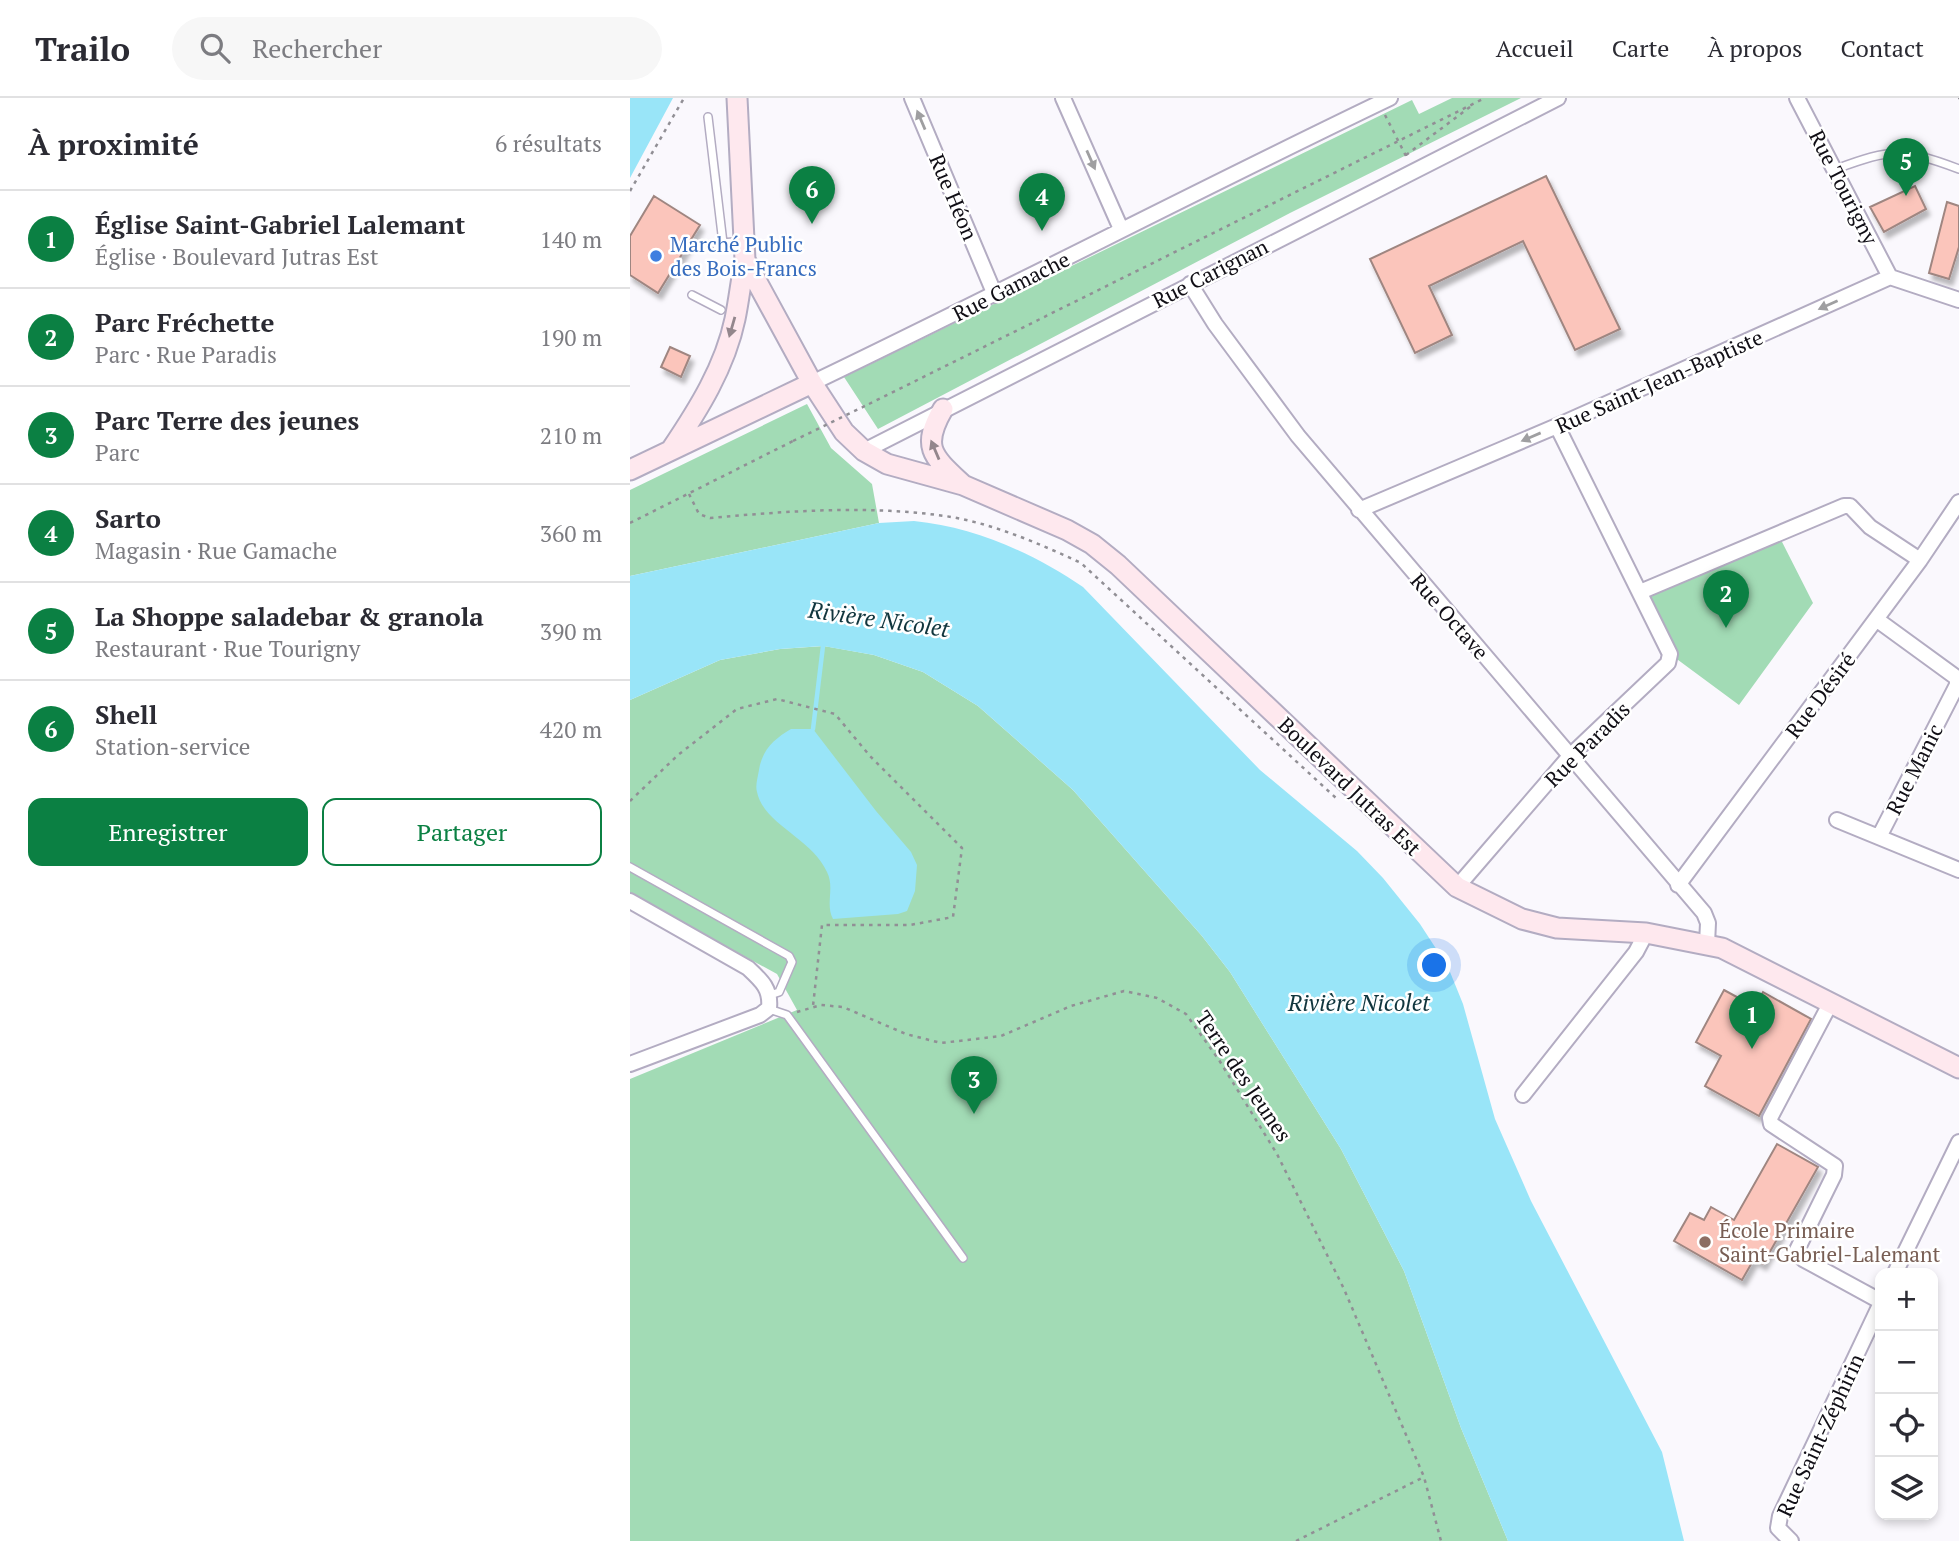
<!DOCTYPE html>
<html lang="fr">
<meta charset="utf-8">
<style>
:root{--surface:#fff;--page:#f7f7f7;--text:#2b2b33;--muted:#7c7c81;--line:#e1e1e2;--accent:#0b8043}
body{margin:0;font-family:"PT Serif",serif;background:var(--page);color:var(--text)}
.controls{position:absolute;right:21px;bottom:21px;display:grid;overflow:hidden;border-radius:14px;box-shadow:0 4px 10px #0003}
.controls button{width:63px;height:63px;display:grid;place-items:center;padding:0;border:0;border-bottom:2px solid var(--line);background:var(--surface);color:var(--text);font:35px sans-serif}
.you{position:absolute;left:805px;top:868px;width:24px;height:24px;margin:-18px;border:5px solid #fff;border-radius:50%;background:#1a73e8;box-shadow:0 0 0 10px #1a73e833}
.badge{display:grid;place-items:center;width:46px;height:46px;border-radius:50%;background:var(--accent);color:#fff;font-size:23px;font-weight:700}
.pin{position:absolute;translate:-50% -58px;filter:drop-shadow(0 2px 4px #0008)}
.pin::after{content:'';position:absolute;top:37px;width:24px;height:21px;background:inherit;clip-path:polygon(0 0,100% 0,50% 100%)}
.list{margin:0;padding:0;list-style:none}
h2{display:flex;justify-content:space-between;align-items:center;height:91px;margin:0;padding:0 28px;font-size:30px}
h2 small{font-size:23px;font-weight:400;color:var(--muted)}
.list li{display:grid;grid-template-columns:46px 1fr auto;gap:21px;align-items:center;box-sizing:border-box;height:98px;padding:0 28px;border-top:2px solid var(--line)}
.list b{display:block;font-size:26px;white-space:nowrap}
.list p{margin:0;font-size:23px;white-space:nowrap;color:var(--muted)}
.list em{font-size:23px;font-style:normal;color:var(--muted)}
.actions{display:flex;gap:14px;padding:21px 28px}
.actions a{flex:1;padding:16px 0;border:2px solid var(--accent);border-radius:14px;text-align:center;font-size:24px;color:var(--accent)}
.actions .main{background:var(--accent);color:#fff}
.icon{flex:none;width:38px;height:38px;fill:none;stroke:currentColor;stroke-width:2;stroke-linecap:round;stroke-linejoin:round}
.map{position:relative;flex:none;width:1329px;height:1443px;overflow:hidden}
header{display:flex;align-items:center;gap:42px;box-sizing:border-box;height:98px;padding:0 35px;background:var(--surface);border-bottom:2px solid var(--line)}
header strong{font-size:33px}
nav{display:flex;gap:38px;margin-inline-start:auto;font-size:24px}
.search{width:490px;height:63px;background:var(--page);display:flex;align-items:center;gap:18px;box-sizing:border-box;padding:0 24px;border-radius:38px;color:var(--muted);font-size:26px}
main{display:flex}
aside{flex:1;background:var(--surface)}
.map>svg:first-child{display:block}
.green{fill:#a2dbb5}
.water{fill:#99e5f8}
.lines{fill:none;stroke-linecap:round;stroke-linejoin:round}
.stream{stroke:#99e5f8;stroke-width:4.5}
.building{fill:#fbc5bb;stroke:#9f8681;stroke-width:2;filter:url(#shadow)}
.lane-casing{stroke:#b3acc2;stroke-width:10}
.street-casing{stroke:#b3acc2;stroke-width:18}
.secondary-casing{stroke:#b3acc2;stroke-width:23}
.path{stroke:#918f95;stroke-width:2.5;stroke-dasharray:3.5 5;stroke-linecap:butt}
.lane{stroke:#fff;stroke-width:7}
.street{stroke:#fff;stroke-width:14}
.secondary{stroke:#fee8ee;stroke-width:19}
.path-bridge{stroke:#918f95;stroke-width:2.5;stroke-dasharray:3.5 5;stroke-linecap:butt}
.oneway{fill:#9f9fa1}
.oneway2{fill:#93868c}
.shop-dot{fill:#3f7fe0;stroke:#fff;stroke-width:2.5}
.education-dot{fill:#8d6e63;stroke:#fff;stroke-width:2.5}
.labels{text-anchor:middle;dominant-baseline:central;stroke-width:5;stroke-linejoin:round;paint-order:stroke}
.street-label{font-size:21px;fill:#100e15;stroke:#fff}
.shop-label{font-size:21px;fill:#366cbe;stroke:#fff;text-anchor:start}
.education-label{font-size:21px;fill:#785e54;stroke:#fff;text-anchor:start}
.water-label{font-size:23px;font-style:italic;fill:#11363e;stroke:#fff}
</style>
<header>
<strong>Trailo</strong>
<div class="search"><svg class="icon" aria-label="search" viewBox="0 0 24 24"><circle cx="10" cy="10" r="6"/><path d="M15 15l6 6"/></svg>Rechercher</div>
<nav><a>Accueil</a><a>Carte</a><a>À propos</a><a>Contact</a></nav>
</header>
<main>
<aside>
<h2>À proximité<small>6 résultats</small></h2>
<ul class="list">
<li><span class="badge">1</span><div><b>Église Saint-Gabriel Lalemant</b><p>Église · Boulevard Jutras Est</p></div><em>140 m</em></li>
<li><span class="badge">2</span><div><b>Parc Fréchette</b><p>Parc · Rue Paradis</p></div><em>190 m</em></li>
<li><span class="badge">3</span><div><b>Parc Terre des jeunes</b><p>Parc</p></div><em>210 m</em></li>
<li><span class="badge">4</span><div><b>Sarto</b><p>Magasin · Rue Gamache</p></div><em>360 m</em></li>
<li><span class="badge">5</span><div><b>La Shoppe saladebar &amp; granola</b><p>Restaurant · Rue Tourigny</p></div><em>390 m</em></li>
<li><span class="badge">6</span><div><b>Shell</b><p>Station-service</p></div><em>420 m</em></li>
</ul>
<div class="actions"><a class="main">Enregistrer</a><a>Partager</a></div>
</aside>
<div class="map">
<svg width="1329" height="1443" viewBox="0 0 1329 1443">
<defs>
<filter id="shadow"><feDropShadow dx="3.5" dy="6" stdDeviation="2" flood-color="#0004"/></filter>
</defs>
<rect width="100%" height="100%" fill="#faf8fd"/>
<path class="green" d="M822 0H891L660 115 248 331 214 279 782 2 789 16Z
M177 306 201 350 242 386 249 425 0 478V392Z
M1148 436 1183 505 1109 607 1040 556 1010 494Z
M194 548 244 557 293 574 348 608 443 692 572 838 600 874 711 1051 774 1173 831 1330 878 1443H0V981L167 912 147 876 0 796V602L90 562 150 551Z"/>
<path class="water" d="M0 0H43L0 80Z
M284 423C345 429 403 455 453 489L630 672 727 753 753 780 790 826 818 869 833 906 865 1021 901 1103 1032 1354 1054 1443H878L831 1330 774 1173 711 1051 600 874 572 838 443 692 348 608 293 574 244 557 193 548 150 551 90 562 0 602V478L249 425Z
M161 631H183L246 713 281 754 287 767 285 793 277 813 268 816 203 821C195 806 205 790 197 774 182 740 134 727 127 694 125 688 128 678 129 672 132 652 144 641 161 631Z"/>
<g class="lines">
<path class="stream" d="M183 631 193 548"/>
</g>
<path class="building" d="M916 78 990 231 945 252 893 143 799 188 822 237 785 255 740 161Z
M1285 88 1296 111 1254 134 1240 109Z
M24 98 70 127 28 195 0 177V138Z
M1317 104 1329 108V149L1319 181 1299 175Z
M40 249 60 258 51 279 31 269Z
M1094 892 1125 909 1133 894 1181 921 1129 1018 1075 988 1091 958 1066 944Z
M1147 1046 1188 1069 1133 1166 1124 1161 1112 1182 1044 1143 1060 1115 1074 1122 1081 1109 1104 1122Z"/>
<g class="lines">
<g class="lane-casing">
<path id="lane" d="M78 19 93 145
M1206 71C1263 50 1272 50 1329 71
M87 151 93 145 113 143
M62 197 91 212
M0 769 159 858 162 864 149 894 140 897
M139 911 157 917 165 928 333 1160"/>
</g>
<g class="street-casing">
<path id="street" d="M282 0 365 197
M433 0 491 131
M1167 0 1260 179
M560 186 585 226 668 338 1074 815 1078 825 1077 846
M182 285C376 192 566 93 760 0
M234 353 928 0
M729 412 927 328 1260 179 1329 202
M1010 494 1214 408H1220L1240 429 1290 462
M1246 521 1327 580V587L1249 739
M1207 722 1329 772
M1048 787 1290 462 1329 404
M827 789 940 658 1038 565 1040 556 927 328
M0 803 118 870C132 883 141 891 139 910L130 917 0 966
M1201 904 1140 1020 1141 1026 1205 1068 1204 1077 1166 1154 1173 1161 1250 1203
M893 997 1006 854 1016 835
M1265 1175 1329 1044
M1161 1443 1148 1430 1150 1418 1250 1207"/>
</g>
<g class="secondary-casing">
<path id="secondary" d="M107 0 115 162 182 285 214 334 234 353 257 366 333 387 437 432 462 446 488 467 827 789 892 821 927 830 1016 835 1092 850 1329 970
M313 311C291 349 302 358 332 386
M41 352C68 312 95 269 105 221 109 202 111 182 115 162
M0 372 182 285"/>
</g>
<path class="path" d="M1328 0H1329
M755 17 776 58
M776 57 840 9
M0 93 54 0
M239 306 855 0
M59 396 69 416 80 420C158 413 237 407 315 418 362 425 408 445 451 465L706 700
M0 425 163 343
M0 703 48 657 107 611 147 601 205 616 240 658 332 750 323 819 280 827H192L183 908
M167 914 191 907 213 909 276 936 311 945 371 938 441 908 494 893 527 900 556 916 589 962 647 1056 714 1191 794 1379 811 1443
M666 1443 794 1379"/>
<use href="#lane" class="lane"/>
<use href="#street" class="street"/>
<use href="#secondary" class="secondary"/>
<path class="path-bridge" d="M163 343 239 306"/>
</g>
<defs><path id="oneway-solid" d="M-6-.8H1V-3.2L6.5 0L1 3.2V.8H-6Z" transform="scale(1.75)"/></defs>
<g class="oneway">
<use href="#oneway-solid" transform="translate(291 22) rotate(-113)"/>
<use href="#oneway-solid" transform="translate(461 62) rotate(66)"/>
<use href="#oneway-solid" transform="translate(1198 207) rotate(156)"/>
<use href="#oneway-solid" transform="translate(901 339) rotate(157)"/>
</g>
<g class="oneway2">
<use href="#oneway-solid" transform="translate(102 229) rotate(106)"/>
<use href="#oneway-solid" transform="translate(305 352) rotate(-113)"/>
</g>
<circle class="shop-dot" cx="26" cy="158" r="7"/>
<circle class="education-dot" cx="1075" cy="1144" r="7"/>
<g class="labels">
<g class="street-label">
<text transform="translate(1214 89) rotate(63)">Rue Tourigny</text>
<text transform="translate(324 99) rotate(67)">Rue Héon</text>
<text transform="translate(580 175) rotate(-27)">Rue Carignan</text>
<text transform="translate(381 188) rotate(-27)">Rue Gamache</text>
<text transform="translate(1029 283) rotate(-24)">Rue Saint-Jean-Baptiste</text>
<text transform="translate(820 518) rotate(49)">Rue Octave</text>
<text transform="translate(1190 597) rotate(-53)">Rue Désiré</text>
<text transform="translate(957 646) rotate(-45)">Rue Paradis</text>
<text transform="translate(1284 671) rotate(-63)">Rue Manic</text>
<text transform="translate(720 688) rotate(44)">Boulevard Jutras Est</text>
<text transform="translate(614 978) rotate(56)">Terre des Jeunes</text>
<text transform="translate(1190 1337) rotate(-65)">Rue Saint-Zéphirin</text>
</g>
<g class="shop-label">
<text x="40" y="146">Marché Public<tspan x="40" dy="24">des Bois-Francs</tspan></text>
</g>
<g class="education-label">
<text x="1089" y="1132">École Primaire<tspan x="1089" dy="24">Saint-Gabriel-Lalemant</tspan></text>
</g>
<g class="water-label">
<text transform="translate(249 521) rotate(8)">Rivière Nicolet</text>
<text x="729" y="904">Rivière Nicolet</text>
</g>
</g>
</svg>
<div class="controls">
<button>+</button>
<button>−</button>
<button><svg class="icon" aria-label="locate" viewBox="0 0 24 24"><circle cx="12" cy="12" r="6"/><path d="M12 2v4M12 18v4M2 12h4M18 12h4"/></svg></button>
<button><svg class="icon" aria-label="layers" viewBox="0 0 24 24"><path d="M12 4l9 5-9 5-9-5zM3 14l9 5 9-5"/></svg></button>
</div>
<div class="you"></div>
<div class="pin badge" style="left:1122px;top:951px">1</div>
<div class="pin badge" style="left:1096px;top:530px">2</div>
<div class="pin badge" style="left:344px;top:1016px">3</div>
<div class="pin badge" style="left:412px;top:133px">4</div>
<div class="pin badge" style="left:1276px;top:98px">5</div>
<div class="pin badge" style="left:182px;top:126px">6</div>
</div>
</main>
